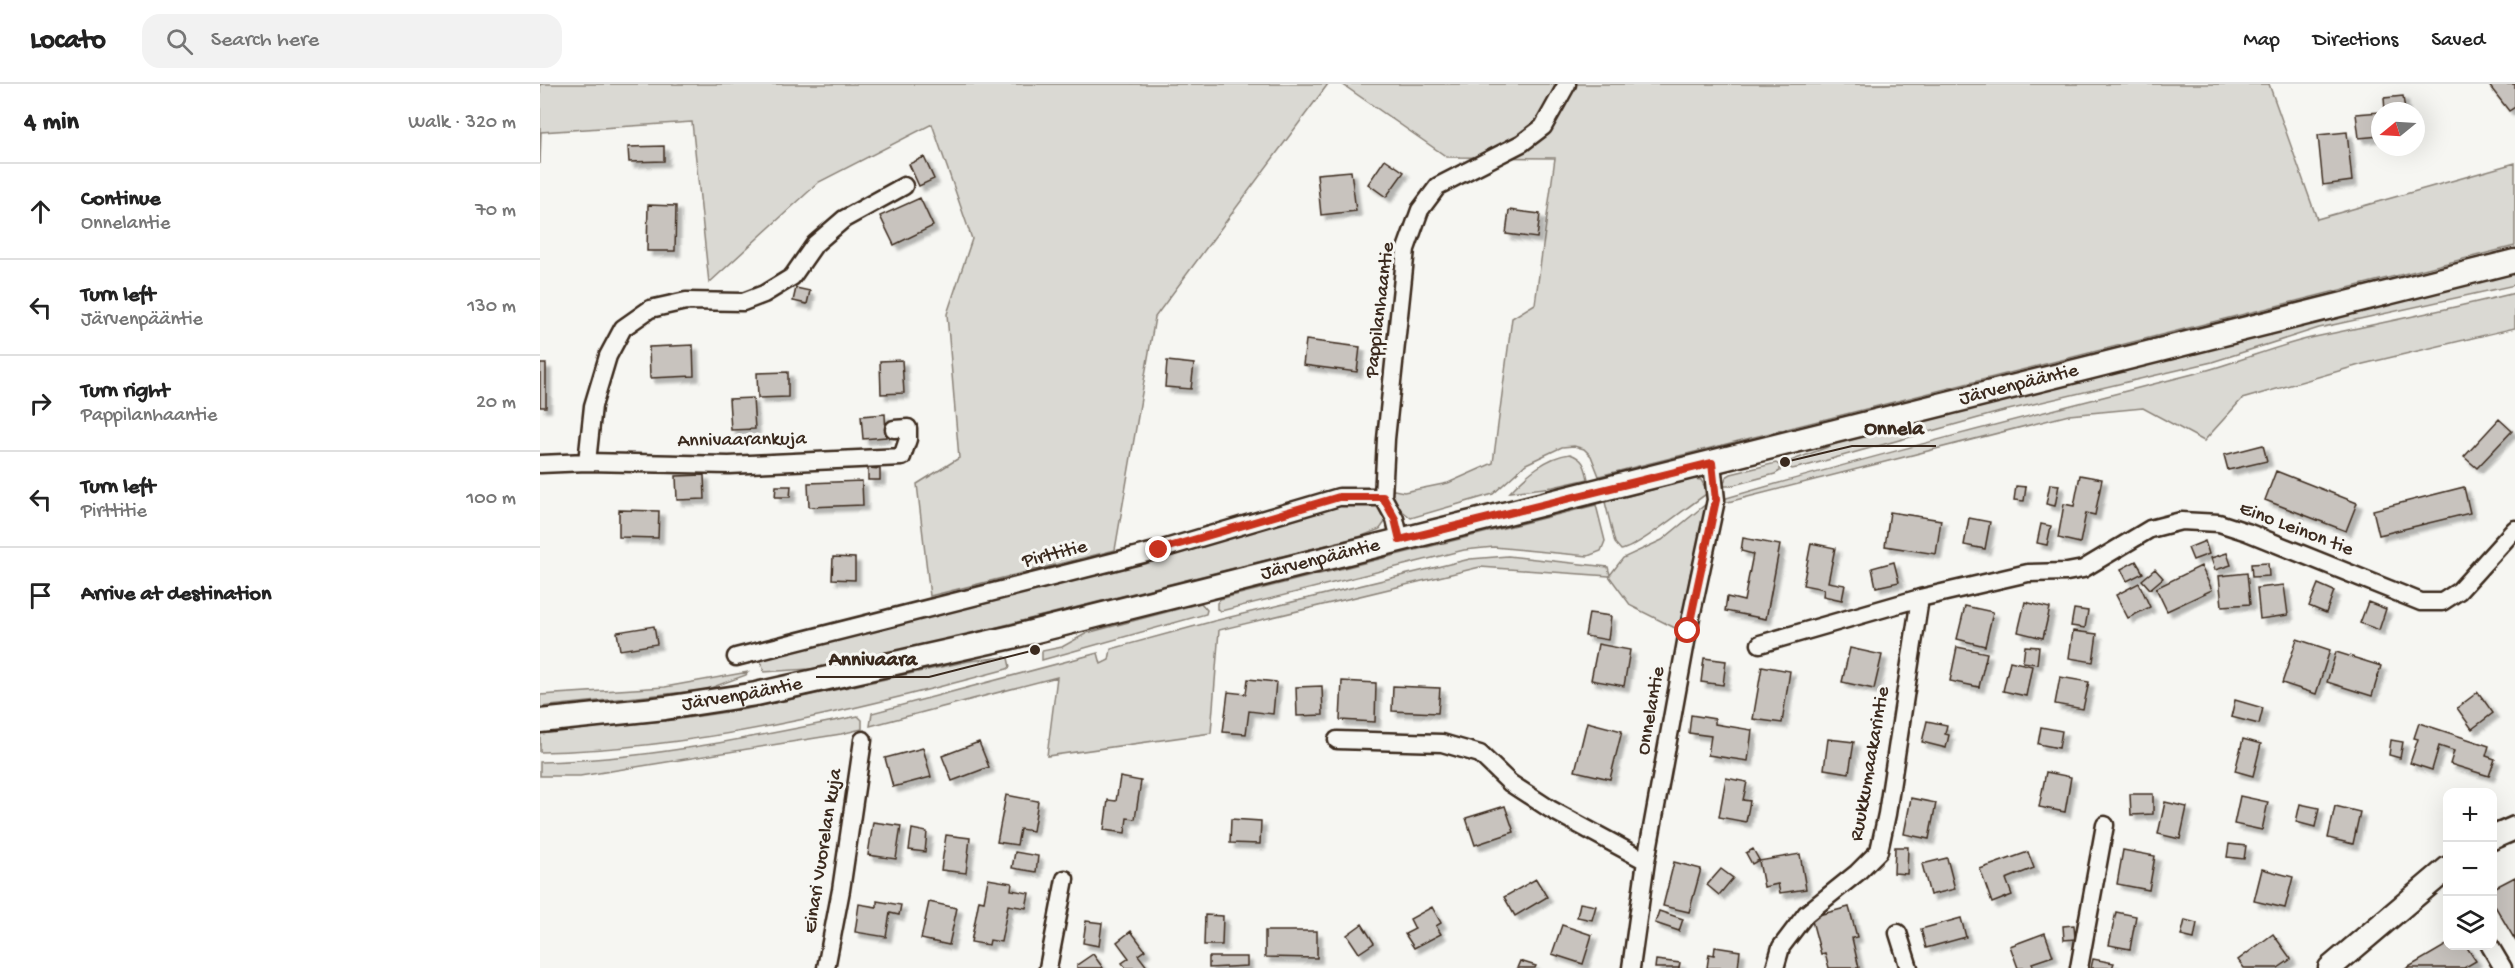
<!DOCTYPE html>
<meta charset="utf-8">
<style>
:root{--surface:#fff;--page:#f2f2f2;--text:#222;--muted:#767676;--line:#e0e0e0}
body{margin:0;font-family:"Gochi Hand",sans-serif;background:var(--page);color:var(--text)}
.controls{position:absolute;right:18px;bottom:18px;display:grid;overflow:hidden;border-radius:12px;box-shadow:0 6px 24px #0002}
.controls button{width:54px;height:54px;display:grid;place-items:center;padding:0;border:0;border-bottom:2px solid var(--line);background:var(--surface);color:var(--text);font:30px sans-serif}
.compass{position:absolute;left:1831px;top:18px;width:54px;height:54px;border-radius:50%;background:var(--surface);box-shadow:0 6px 24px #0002;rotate:252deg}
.stop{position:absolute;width:18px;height:18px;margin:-14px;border:4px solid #c8321e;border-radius:50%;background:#fff}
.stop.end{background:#c8321e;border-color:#fff;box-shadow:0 2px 6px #0008}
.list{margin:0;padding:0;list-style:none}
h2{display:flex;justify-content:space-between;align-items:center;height:78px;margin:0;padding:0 24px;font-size:26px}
h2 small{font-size:20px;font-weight:400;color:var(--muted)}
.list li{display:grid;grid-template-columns:39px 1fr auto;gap:18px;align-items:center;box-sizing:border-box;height:96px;padding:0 24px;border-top:2px solid var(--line)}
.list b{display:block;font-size:22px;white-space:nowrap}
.list p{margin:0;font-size:20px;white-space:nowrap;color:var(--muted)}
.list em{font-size:20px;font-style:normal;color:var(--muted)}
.icon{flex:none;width:33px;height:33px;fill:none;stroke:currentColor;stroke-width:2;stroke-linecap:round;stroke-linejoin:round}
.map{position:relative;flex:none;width:1975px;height:884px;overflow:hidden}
header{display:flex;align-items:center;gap:36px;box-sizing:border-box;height:84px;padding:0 30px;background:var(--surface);border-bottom:2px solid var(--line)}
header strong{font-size:28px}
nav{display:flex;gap:33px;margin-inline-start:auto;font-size:21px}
.search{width:420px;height:54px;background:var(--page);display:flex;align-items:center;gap:15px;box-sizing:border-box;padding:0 21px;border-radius:18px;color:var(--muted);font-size:22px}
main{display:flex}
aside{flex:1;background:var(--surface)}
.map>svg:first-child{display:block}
.green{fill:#dad9d3;stroke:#8a8278;stroke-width:1.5}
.building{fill:#c8c3be;stroke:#3b2a1e;stroke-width:1.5;filter:url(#shadow)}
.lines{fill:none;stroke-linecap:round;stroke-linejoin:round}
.street-casing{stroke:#3b2a1e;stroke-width:21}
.secondary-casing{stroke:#3b2a1e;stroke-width:27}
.street{stroke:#f6f6f2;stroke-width:16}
.secondary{stroke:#f6f6f2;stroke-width:22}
.route{stroke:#c8321e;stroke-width:8}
.labels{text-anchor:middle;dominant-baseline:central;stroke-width:6;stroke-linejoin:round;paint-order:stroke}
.street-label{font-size:20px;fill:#3b2a1e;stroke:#f6f6f2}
.leader{fill:none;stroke:#3b2a1e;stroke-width:2}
.callout-dot{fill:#3b2a1e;stroke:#f6f6f2;stroke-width:2}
.callout-label{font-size:21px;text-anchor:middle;font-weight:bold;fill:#3b2a1e;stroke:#f6f6f2;stroke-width:6;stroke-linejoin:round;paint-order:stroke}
</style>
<header>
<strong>Locato</strong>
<div class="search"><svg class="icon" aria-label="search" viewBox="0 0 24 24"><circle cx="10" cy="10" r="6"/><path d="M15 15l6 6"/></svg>Search here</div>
<nav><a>Map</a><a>Directions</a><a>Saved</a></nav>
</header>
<main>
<aside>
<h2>4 min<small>Walk · 320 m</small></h2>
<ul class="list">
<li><svg class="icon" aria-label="ahead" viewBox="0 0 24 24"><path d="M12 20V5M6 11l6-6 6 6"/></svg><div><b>Continue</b><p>Onnelantie</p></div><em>70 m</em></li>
<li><svg class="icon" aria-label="left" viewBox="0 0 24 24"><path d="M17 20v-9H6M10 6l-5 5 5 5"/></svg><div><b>Turn left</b><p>Järvenpääntie</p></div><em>130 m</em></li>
<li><svg class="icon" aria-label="right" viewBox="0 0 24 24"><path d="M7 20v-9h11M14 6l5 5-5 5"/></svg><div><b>Turn right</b><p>Pappilanhaantie</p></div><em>20 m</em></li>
<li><svg class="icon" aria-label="left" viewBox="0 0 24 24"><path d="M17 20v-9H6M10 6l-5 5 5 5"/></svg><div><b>Turn left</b><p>Pirttitie</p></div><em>100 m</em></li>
<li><svg class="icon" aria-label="arrive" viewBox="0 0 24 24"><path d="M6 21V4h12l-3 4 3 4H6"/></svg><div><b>Arrive at destination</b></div></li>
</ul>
</aside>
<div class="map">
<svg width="1975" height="884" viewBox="0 0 1975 884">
<defs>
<filter id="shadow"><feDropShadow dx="5" dy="5" stdDeviation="1.5" flood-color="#0004"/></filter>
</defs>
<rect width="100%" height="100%" fill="#f6f6f2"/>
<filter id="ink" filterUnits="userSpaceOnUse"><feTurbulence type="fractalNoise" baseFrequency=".0167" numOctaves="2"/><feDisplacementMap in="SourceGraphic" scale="12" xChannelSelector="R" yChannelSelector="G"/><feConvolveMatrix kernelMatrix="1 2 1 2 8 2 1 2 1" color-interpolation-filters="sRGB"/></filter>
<g filter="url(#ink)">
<path class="green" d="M0 0H788L615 233 575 466 390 512 377 400 419 374 407 230 432 155 392 40 279 98 169 199 152 38 1 48 0 80Z
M802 0H1729L1777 135 1975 79V162L1059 392 1051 372 1044 365 1034 362 1022 363 986 380 953 410 871 434 855 421 849 405 864 408 908 399 953 379 972 234 995 220 1015 74 907 73Z
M1975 189V201L1779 244 1672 278 1460 328 1266 382 1252 385 1248 382V378L1298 359Z
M1975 209V244L1823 280 1702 315 1664 357 1603 324 1529 331 1180 420 1183 415C1339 370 1496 330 1653 290 1694 280 1734 262 1775 253 1842 239 1909 225 1975 209Z
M1030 370C1044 375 1045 382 1048 395L1013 403 970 408C986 391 1006 373 1030 370Z
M1236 379 1240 382V387L1235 390 1190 402H1183L1186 393 1191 390Z
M1153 395 1161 396 1168 409C1149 421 1099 463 1081 466L1075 459 1065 418Z
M814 417 837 418 845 429V438L840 445 822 452 341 572 284 584 224 588 221 578 222 575Z
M1166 420 1168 422 1150 490 1143 548 1091 522 1069 492 940 483 679 546 671 649 507 672 517 593 330 642 332 629 558 569 561 580 569 576 571 565 674 537 930 475 968 472 1068 483 1070 491 1083 474 1122 456Z
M1056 421 1065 457 1061 467 1048 472 954 463 924 466 681 527 677 525V519L680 515Z
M661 519 667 526 666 530 502 576V567L522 563 547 549Z
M465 573 468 574 470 583 467 585C315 626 158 665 0 668V649L133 636 207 625 429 577Z
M208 588 206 591 165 606 0 623V611L125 603Z
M318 632 322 636V645L301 650 40 692H0V678C107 676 213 653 318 632Z"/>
<path class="building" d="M1948 0H1975V23L1969 27Z
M1863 12 1865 27H1845L1844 14Z
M1840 28V52L1819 54 1816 30Z
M1807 48 1812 97 1783 101 1778 51Z
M124 62V77L89 78 88 63Z
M384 73 394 95 379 102 369 80Z
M845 75 864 88 846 113 828 100Z
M811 87 816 127 781 131 777 90Z
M380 114 393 142 354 161 340 132Z
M108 121 136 122 135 167H107Z
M969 126 1000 130 997 154 966 150Z
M256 204 270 207 267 220 253 217Z
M766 256 820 263 817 288 763 281Z
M153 261 154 292 110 294 109 263Z
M362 276 364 309 341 310 340 277Z
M627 277 654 280 651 305 625 303Z
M0 280H6V323H0Z
M248 288V313L218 314 217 289Z
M213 314 215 345 191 346 189 315Z
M345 330 346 353 323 355 321 332Z
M1959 335 1972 347 1937 384 1924 373Z
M1723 361 1727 377 1688 386 1684 371Z
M328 384 340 385V396H328Z
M1736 387 1817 419 1806 447 1725 416Z
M164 391 165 415 137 416 136 392Z
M1540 391 1562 395 1555 431 1546 429 1540 459 1518 454 1524 420 1534 422Z
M322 397 323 421 269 423 268 399Z
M1510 400 1519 401 1515 422 1506 420Z
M236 402H251L250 413H235Z
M1476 402 1486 403 1484 417 1474 416Z
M1924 403 1930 429 1839 451 1833 426Z
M79 426 119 427 118 454 79 453Z
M1350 428 1401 436 1396 470 1345 462Z
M1429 434 1450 438 1445 465 1424 461Z
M1501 440 1511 442 1507 461 1497 459Z
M1203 454 1240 461 1226 535 1185 527 1187 513 1204 517 1213 470 1201 467Z
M1665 457 1669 470 1653 476 1648 464Z
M1271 459 1295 464 1288 498 1305 501 1302 516 1283 512 1284 505 1263 501Z
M1687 469 1691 481 1675 486 1671 474Z
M293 473 315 474V496L292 495Z
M1596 477 1603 489 1587 497 1581 485Z
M1354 478 1359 498 1336 503 1332 484Z
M1728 479 1729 492 1712 493 1711 480Z
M1661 482 1672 506 1627 527 1616 504Z
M1615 485 1623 494 1610 505 1602 496Z
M1707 489 1710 520 1682 522 1679 492Z
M1599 499 1610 523 1588 534 1576 511Z
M1778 500 1794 507 1786 529 1769 522Z
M1744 501 1748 531 1720 535 1717 504Z
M1485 518 1510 524 1503 554 1478 548Z
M1828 518 1846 525 1839 546 1820 539Z
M1425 522 1453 528 1445 562 1417 555Z
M1534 525 1548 527 1545 544 1531 542Z
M1049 529 1071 532 1068 556 1045 552Z
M114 542 117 560 80 566 77 548Z
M1533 547 1557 550 1553 578 1529 574Z
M1757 555 1790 566 1776 610 1742 599Z
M1058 560 1090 566 1084 602 1051 596Z
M1485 562 1499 563 1497 580 1483 578Z
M1417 563 1447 569 1439 603 1410 597Z
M1310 564 1342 571 1334 605 1302 598Z
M1796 568 1841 582 1832 612 1787 598Z
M1164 574 1186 577 1183 601 1161 598Z
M1470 577 1492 582 1486 612 1463 607Z
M1222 582 1250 587 1242 639 1213 635Z
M1520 593 1549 598 1543 625 1515 620Z
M708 595 736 598 733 630 709 627 706 650 683 648 688 608 706 610Z
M802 597 836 599 835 638 800 636Z
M782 602 783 631 757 632 756 603Z
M853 602 900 604 898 629 852 627Z
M1938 608 1953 629 1932 645 1917 624Z
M1695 616 1723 624 1719 640 1691 633Z
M1151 631 1175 635V640L1212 646 1208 677 1168 671 1171 652 1149 649Z
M1387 637 1407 641 1405 650 1409 651 1406 664 1382 658Z
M1047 638 1082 647 1070 695 1035 687Z
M1879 639 1949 662 1946 672 1955 675 1949 692 1910 680 1914 667 1899 662 1892 686 1870 679 1878 655 1874 654Z
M1501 643 1522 647 1519 664 1498 660Z
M1288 655 1314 658 1309 689 1284 685Z
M1703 655 1721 660 1713 692 1695 687Z
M1851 656 1863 658 1860 674 1849 671Z
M439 658 449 683 412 697 402 672Z
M383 664 391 693 353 703 345 674Z
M1506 688 1531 693 1525 728 1499 723Z
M580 693 601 697 595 735 587 734 585 749 564 746 568 716 576 717Z
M1186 694 1207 698 1203 716 1210 717 1206 738 1179 733Z
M1590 710H1613V730L1591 731Z
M466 711 498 717 493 747 480 745 477 761 457 758Z
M1700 712 1728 718 1722 746 1694 740Z
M1371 714 1396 719 1389 755 1364 750Z
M1625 718 1647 723 1640 755 1618 750Z
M1760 720 1779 724 1775 743 1756 738Z
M965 722 974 748 935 761 926 734Z
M1795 722 1820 728 1813 760 1788 754Z
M691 735 721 737 720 760 690 759Z
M333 738 361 742 356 775 328 771Z
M372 745 387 748 385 768 369 766Z
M406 751 430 754 426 789 401 786Z
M1689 760 1706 762 1704 775 1687 773Z
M1355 763H1368L1367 790 1354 789Z
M1213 765 1219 776 1212 780 1206 769Z
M1583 766 1615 772 1609 806 1577 800Z
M475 768 498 772 496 788 472 784Z
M1488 768 1494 784 1466 795 1472 811 1452 819 1440 785Z
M1260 770 1266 805 1240 809 1238 800 1224 803 1219 777Z
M1407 774 1415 805 1390 811 1382 780Z
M1134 778 1161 785 1149 828 1123 822Z
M1181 785 1193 794 1179 811 1167 801Z
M1722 785 1753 793 1745 824 1714 817Z
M1975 793V856L1952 817V805Z
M448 795 472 799 471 806 489 809 486 824 468 821 461 858 450 856 449 861 431 858 439 816 444 817Z
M996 795 1007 813 975 832 964 813Z
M337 817 361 821 359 831 350 829 346 853 315 848 319 820 337 823Z
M389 818 417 824 409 861 381 855Z
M1040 819 1056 822 1052 836 1037 833Z
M892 823 901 839 896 842 901 850 874 864 865 850 875 845 870 835Z
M1309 823 1317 853 1312 854 1319 884H1289L1285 869 1281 870 1271 833Z
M1119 827 1143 835 1139 847 1115 839Z
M1576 828 1596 832 1590 865 1569 861Z
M665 831 683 832 682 861H664Z
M1421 834 1426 853 1386 864 1381 845Z
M1645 836 1657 839 1654 855 1641 852Z
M546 837 562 839 559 862 543 859Z
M822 840 834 859 819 869 807 851Z
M1022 841 1052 851 1043 880 1012 870Z
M1534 841 1535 855 1524 856 1523 842Z
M591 847 605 866 598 871 608 884H586L582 879 589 874 577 858Z
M725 847H777V874L725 873Z
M1505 849 1513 872 1492 879 1494 884H1478L1470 862Z
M1733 850 1751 875 1738 884H1704L1698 876Z
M1908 860 1926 862 1936 877 1924 884H1867Z
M1175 863 1200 867 1198 884H1167L1169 870 1174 871Z
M553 870 563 884H537V881Z
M669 873H707V882L669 884Z
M1553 875 1574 879 1572 884H1551Z
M1116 876 1140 879 1139 884H1115Z
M980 877 996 882 995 884H977Z"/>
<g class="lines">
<g class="street-casing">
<path id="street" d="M47 378 53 322 68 272 83 244 110 225 146 217 203 218 224 210 252 193 275 160 304 135 364 102
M0 380 47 378 189 381 362 373 368 355V344L354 345
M860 456 855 435 843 413 846 355 866 165 880 126 898 102 982 59 1003 43 1027 0
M1220 560 1380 514 1488 489 1527 488 1543 485 1610 445 1641 437 1679 439 1707 448 1881 518H1902L1919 507 1975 445
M196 573 619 466 799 413H843
M797 656 902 659 940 670 970 699 1010 725 1106 777
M1358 849 1369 884
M1950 862 1963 884
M286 884 301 806 323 656
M508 884 525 795
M1091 884 1106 777 1148 547 1176 416 1172 379
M1235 884 1241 863 1266 830 1317 789 1339 767 1347 730 1380 514
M1539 884 1565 741"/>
</g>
<g class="secondary-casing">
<g id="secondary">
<path id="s1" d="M0 637 125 624 216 610 472 553 1975 177"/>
<path d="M1952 754 1975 744"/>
<path d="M1790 884 1908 784"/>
</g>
</g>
<use href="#street" class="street"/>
<use href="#secondary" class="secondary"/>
</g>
</g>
<g class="lines" filter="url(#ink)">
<path class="route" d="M619 466 799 413H843L855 435 860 456 1172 379 1176 416 1148 547"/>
</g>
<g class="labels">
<g class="street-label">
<text transform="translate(841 226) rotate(-83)">Pappilanhaantie</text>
<text stroke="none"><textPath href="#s1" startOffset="1518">Järvenpääntie</textPath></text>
<text transform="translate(202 357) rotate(-1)">Annivaarankuja</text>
<text transform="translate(1756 446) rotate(21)">Eino Leinon tie</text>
<text transform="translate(515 471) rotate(-14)">Pirttitie</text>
<text stroke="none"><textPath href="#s1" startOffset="798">Järvenpääntie</textPath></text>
<text stroke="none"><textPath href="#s1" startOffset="204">Järvenpääntie</textPath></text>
<text transform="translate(1112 627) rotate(-80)">Onnelantie</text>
<text transform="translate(1331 680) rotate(-80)">Ruukkumaakarintie</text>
<text transform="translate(284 767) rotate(-81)">Einari Vuorelan kuja</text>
</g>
</g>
<path class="leader" d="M1245 378L1312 362H1396M495 566L389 593H276"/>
<g class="callout-dot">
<circle cx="1245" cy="378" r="6"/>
<circle cx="495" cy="566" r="6"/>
</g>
<g class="callout-label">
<text x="1354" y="350">Onnela</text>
<text x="333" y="581">Annivaara</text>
</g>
</svg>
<div class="controls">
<button>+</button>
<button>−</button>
<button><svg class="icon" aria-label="layers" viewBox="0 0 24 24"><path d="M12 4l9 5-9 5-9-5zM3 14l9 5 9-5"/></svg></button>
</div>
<svg class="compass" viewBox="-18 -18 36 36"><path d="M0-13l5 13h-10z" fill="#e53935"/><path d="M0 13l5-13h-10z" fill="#767676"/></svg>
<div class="stop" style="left:1148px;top:547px"></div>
<div class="stop end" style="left:619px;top:466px"></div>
</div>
</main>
